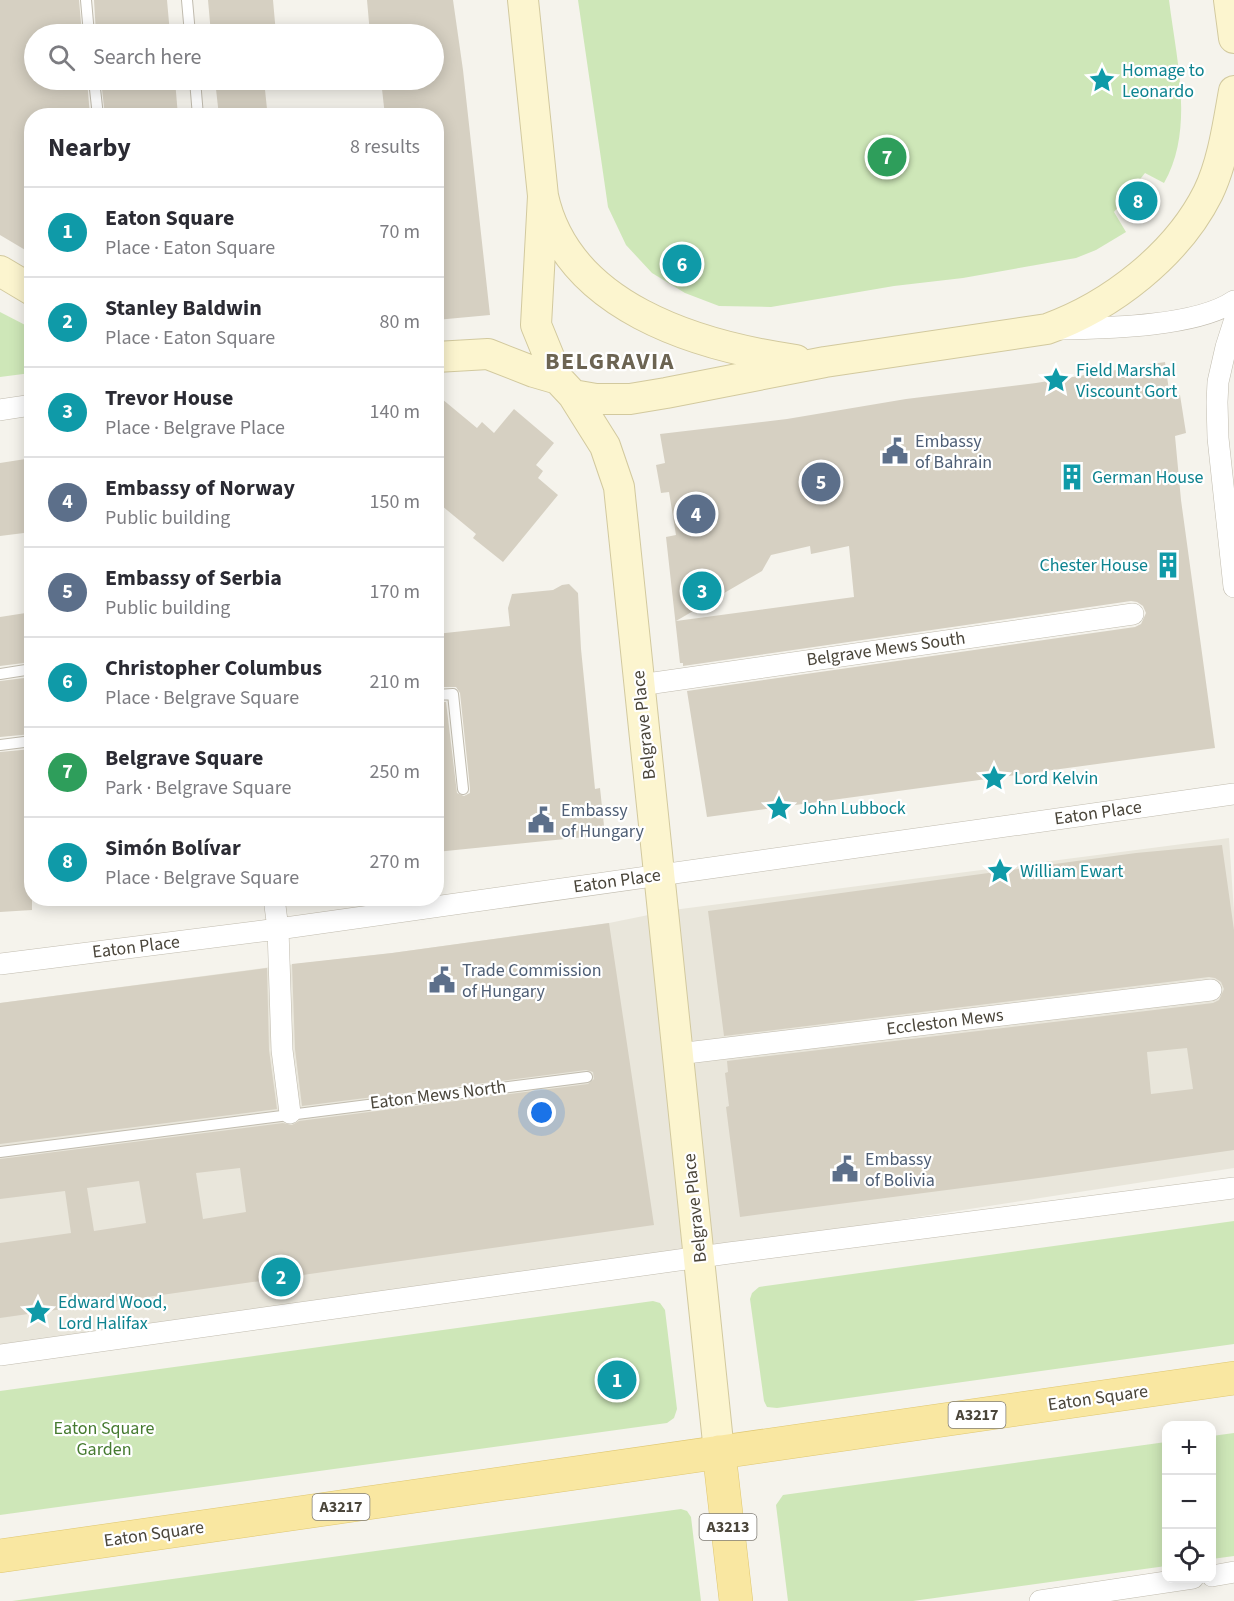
<!DOCTYPE html>
<meta charset="utf-8">
<style>
:root{--surface:#fff;--page:#f2f2f3;--text:#2b2b33;--muted:#7c7c81;--line:#e1e1e2;--accent:#ef582a}
body{margin:0;font-family:"Source Sans 3",sans-serif;background:var(--page);color:var(--text)}
.controls{position:absolute;right:18px;bottom:18px;display:grid;overflow:hidden;border-radius:12px;box-shadow:0 3px 15px #0003}
.controls button{width:54px;height:54px;display:grid;place-items:center;padding:0;border:0;border-bottom:2px solid var(--line);background:var(--surface);color:var(--text);font:30px sans-serif}
.you{position:absolute;left:542px;top:1113px;width:21px;height:21px;margin:-15px;border:4px solid #fff;border-radius:50%;background:#1a73e8;box-shadow:0 0 0 9px #1a73e833}
.badge{display:grid;place-items:center;width:39px;height:39px;border-radius:50%;background:var(--accent);color:#fff;font-size:20px;font-weight:700}
.pin{position:absolute;translate:-50% -50%;border:3px solid #fff;box-shadow:0 2px 6px #0006}
.list{margin:0;padding:0;list-style:none}
h2{display:flex;justify-content:space-between;align-items:center;height:78px;margin:0;padding:0 24px;font-size:26px}
h2 small{font-size:20px;font-weight:400;color:var(--muted)}
.list li{display:grid;grid-template-columns:39px 1fr auto;gap:18px;align-items:center;box-sizing:border-box;height:90px;padding:0 24px;border-top:2px solid var(--line)}
.list b{display:block;font-size:22px;white-space:nowrap}
.list p{margin:0;font-size:20px;white-space:nowrap;color:var(--muted)}
.list em{font-size:20px;font-style:normal;color:var(--muted)}
.icon{flex:none;width:33px;height:33px;fill:none;stroke:currentColor;stroke-width:2;stroke-linecap:round;stroke-linejoin:round}
.map{position:relative;flex:none;width:1234px;height:1601px;overflow:hidden}
.search{position:absolute;background:var(--surface);box-shadow:0 3px 15px #0003;left:24px;top:24px;width:420px;height:66px;display:flex;align-items:center;gap:15px;box-sizing:border-box;padding:0 21px;border-radius:33px;color:var(--muted);font-size:22px}
.panel{position:absolute;background:var(--surface);box-shadow:0 3px 15px #0003;left:24px;top:108px;width:420px;height:798px;border-radius:24px}
.map>svg:first-child{display:block}
.residential{fill:#e9e6db}
.green{fill:#cee7b8}
.building{fill:#d6d0c2;fill-rule:evenodd}
.lines{fill:none;stroke-linecap:round;stroke-linejoin:round}
.lane-casing{stroke:#c1bcaf;stroke-width:12}
.street-casing{stroke:#c1bcaf;stroke-width:22}
.secondary-casing{stroke:#d2c99e;stroke-width:32}
.primary-casing{stroke:#dfc771;stroke-width:34}
.lane{stroke:#fff;stroke-width:10}
.street{stroke:#fff;stroke-width:21}
.secondary{stroke:#fcf5cf;stroke-width:30}
.primary{stroke:#f9e7a1;stroke-width:33}
.labels{text-anchor:middle;dominant-baseline:central;stroke-width:4.5;stroke-linejoin:round;paint-order:stroke}
.shield{fill:#fff;stroke:#807d75;stroke-width:1.5}
.shield-label{font-size:16px;font-weight:bold;fill:#4a453a}
.culture-label{font-size:18px;fill:#0d838f;stroke:#fff;text-anchor:start}
.service-label{font-size:18px;fill:#4e5e75;stroke:#fff;text-anchor:start}
.street-label{font-size:18px;fill:#4a453a;stroke:#fff}
.park-label{font-size:18px;fill:#457a2f;stroke:#fff}
.district-label{font-size:24px;font-weight:bold;letter-spacing:1.5px;fill:#6c6452;stroke:#fff}
</style>
<div class="map">
<svg width="1234" height="1601" viewBox="0 0 1234 1601">
<rect width="100%" height="100%" fill="#f5f3ec"/>
<path class="residential" d="M1229 838 1234 912V1168L658 1257 0 1351V1003L287 965 392 953 609 923 673 910Z"/>
<path class="green" d="M578 0H1169C1176 58 1195 129 1164 183L1145 173 1114 212 1126 232 1096 250 1076 258 963 278 894 286 771 307 719 306 685 293 652 273 626 245 608 207Z
M0 312 31 328V373L0 377Z
M1234 1221V1344L777 1408 767 1407 764 1401 750 1299 752 1293 759 1287Z
M653 1301 660 1303 665 1310 677 1409 674 1418 667 1423 0 1515V1391Z
M1234 1433V1556L1212 1559V1436Z
M1166 1442V1566L913 1601H788L776 1505 783 1495Z
M681 1509 687 1511 691 1517 701 1601H12Z"/>
<path class="building" d="M0 0H79L82 34H34V80H87L90 116H32V254L0 235Z
M94 0H167L170 34H96Z
M208 0H273L276 34H211Z
M367 0H453L463 70 490 315 436 320V116H385L381 80H434V34H370Z
M101 80H175L178 116H105Z
M215 80H264L267 109 260 110 261 116H219Z
M1165 362 1170 398 1180 395 1186 433 1175 436 1181 500 1215 748 707 817 687 691 1135 627 1141 624 1146 613 1143 606 1137 602 1131 601 683 666V663H680L666 537 676 535 669 492 661 493 656 465 665 463 660 434 787 419 906 399 1036 383ZM810 546 811 554 849 546 854 597 676 621 762 571 771 555Z
M436 394 477 428 482 422 494 433 514 409 554 443 536 465 543 471 538 478 558 495 503 562 473 538 476 534 436 501Z
M32 458V532L0 536V463Z
M569 584 578 593 581 649 595 789 600 788 605 835 436 852V702H446L457 793 464 796 470 793V788L460 693 456 687H436V634L510 626 508 608 512 594 553 590 562 585Z
M32 612V662L0 666V617Z
M32 677V734L0 737V681Z
M32 749V910L0 912V752Z
M1222 845 1234 930V1150L1046 1177 740 1217 726 1107 729 1106 725 1073 728 1072 727 1061 1213 1003 1219 1000 1224 989 1221 982 1215 978 1209 977 724 1036 708 911 1136 853ZM1187 1048 1193 1089 1151 1094 1147 1052Z
M609 923 654 1225 0 1318V1243L71 1233 65 1191 0 1199V1159L283 1123 292 1125 299 1121 588 1084 594 1079 593 1072 586 1070 302 1106 295 1049 292 964 392 953ZM240 1168 246 1212 203 1219 196 1173ZM139 1181 146 1223 94 1231 87 1188Z
M267 968 269 1050 277 1109 0 1144V1003Z"/>
<g class="lines">
<g class="lane-casing">
<path id="lane" d="M86 0 89 34
M187 0 190 34
M94 80 98 116
M195 80 198 116
M0 674 32 669
M436 695 453 694 463 789
M0 745 32 741
M0 1152 587 1077"/>
</g>
<g class="street-casing">
<path id="street" d="M1234 322 1226 347 1218 382 1217 402 1218 438 1234 587
M1059 329C1105 328 1196 327 1234 301
M0 410 32 405
M640 685 1133 614
M274 898 278 929 282 1050 290 1113
M0 964 278 929 1234 794
M678 1054 1211 990
M0 1355 729 1253 1234 1188
M1212 1576 1234 1572
M1040 1601 1193 1578"/>
</g>
<g class="secondary-casing">
<path id="secondary" d="M523 0 543 196C567 307 697 346 796 360
M1229 0 1234 38
M543 196 536 325 558 379 573 395 605 446 619 487 719 1452
M0 271 32 290
M436 357 488 354 534 372 558 379
M573 395 596 399H630L666 393 825 362 1047 329C1111 306 1177 255 1208 193 1223 162 1228 124 1234 91"/>
</g>
<g class="primary-casing">
<path id="primary" d="M719 1452 736 1601
M0 1556 1234 1378"/>
</g>
<use href="#lane" class="lane"/>
<use href="#street" class="street"/>
<use href="#secondary" class="secondary"/>
<use href="#primary" class="primary"/>
</g>
<defs>
<g id="sight-bare" transform="scale(2.07)"><path d="M0-6L1.8-2.2L6-1.7L2.9 1.2L3.7 5.4L0 3.3L-3.7 5.4L-2.9 1.2L-6-1.7L-1.8-2.2Z" fill="#0f9aa8" stroke="#fff" stroke-width="2.5" paint-order="stroke"/></g>
<g id="civic-bare" transform="scale(2.07)"><path d="M-.6-6.5H3V-4.5H.6V-3L4-1V1h2V6H-6V1h2V-1L-.6-3ZM-1.2 2.5V6h2.4V2.5Z" fill="#5c6f8a" stroke="#fff" stroke-width="2.5" paint-order="stroke"/></g>
<g id="building-bare" transform="scale(2.07)"><path d="M-4-6H4V6H1V3H-1V6H-4ZM-2.5-4.3h1.7v1.8h-1.7ZM.8-4.3h1.7v1.8H.8ZM-2.5-1h1.7V.8h-1.7ZM.8-1h1.7V.8H.8Z" fill="#0f9aa8" stroke="#fff" stroke-width="2.5" paint-order="stroke"/></g>
</defs>
<g fill-rule="evenodd">
<use href="#sight-bare" x="1102" y="80"/>
<use href="#sight-bare" x="1056" y="380"/>
<use href="#civic-bare" x="895" y="451"/>
<use href="#building-bare" x="1072" y="477"/>
<use href="#building-bare" x="1168" y="565"/>
<use href="#sight-bare" x="994" y="778"/>
<use href="#sight-bare" x="779" y="808"/>
<use href="#civic-bare" x="541" y="820"/>
<use href="#sight-bare" x="1000" y="871"/>
<use href="#civic-bare" x="442" y="980"/>
<use href="#civic-bare" x="845" y="1169"/>
<use href="#sight-bare" x="38" y="1312"/>
</g>
<g class="labels">
<g class="shield">
<rect x="948.5" y="1402" width="57" height="26" rx="4.5"/>
<rect x="312.5" y="1494" width="57" height="26" rx="4.5"/>
<rect x="699.5" y="1514" width="57" height="26" rx="4.5"/>
</g>
<g class="shield-label">
<text x="977" y="1415">A3217</text>
<text x="341" y="1507">A3217</text>
<text x="728" y="1527">A3213</text>
</g>
<g class="culture-label">
<text x="1122" y="70">Homage to<tspan x="1122" dy="21">Leonardo</tspan></text>
<text x="1076" y="370">Field Marshal<tspan x="1076" dy="21">Viscount Gort</tspan></text>
<text x="1092" y="477">German House</text>
<text x="1148" y="565" text-anchor="end">Chester House</text>
<text x="1014" y="778">Lord Kelvin</text>
<text x="799" y="808">John Lubbock</text>
<text x="1020" y="871">William Ewart</text>
<text x="58" y="1302">Edward Wood,<tspan x="58" dy="21">Lord Halifax</tspan></text>
</g>
<g class="service-label">
<text x="915" y="441">Embassy<tspan x="915" dy="21">of Bahrain</tspan></text>
<text x="561" y="810">Embassy<tspan x="561" dy="21">of Hungary</tspan></text>
<text x="462" y="970">Trade Commission<tspan x="462" dy="21">of Hungary</tspan></text>
<text x="865" y="1159">Embassy<tspan x="865" dy="21">of Bolivia</tspan></text>
</g>
<g class="street-label">
<text transform="translate(886 649) rotate(-8)">Belgrave Mews South</text>
<text transform="translate(644 725) rotate(-96)">Belgrave Place</text>
<text transform="translate(1098 813) rotate(-8)">Eaton Place</text>
<text transform="translate(617 881) rotate(-8)">Eaton Place</text>
<text transform="translate(136 947) rotate(-7)">Eaton Place</text>
<text transform="translate(945 1022) rotate(-7)">Eccleston Mews</text>
<text transform="translate(438 1095) rotate(-7)">Eaton Mews North</text>
<text transform="translate(695 1208) rotate(-96)">Belgrave Place</text>
<text transform="translate(1098 1398) rotate(-8)">Eaton Square</text>
<text transform="translate(154 1534) rotate(-8)">Eaton Square</text>
</g>
<g class="park-label">
<text x="104" y="1428">Eaton Square<tspan x="104" dy="21">Garden</tspan></text>
</g>
<g class="district-label">
<text x="610" y="361">BELGRAVIA</text>
</g>
</g>
</svg>
<div class="controls">
<button>+</button>
<button>−</button>
<button><svg class="icon" aria-label="locate" viewBox="0 0 24 24"><circle cx="12" cy="12" r="6"/><path d="M12 2v4M12 18v4M2 12h4M18 12h4"/></svg></button>
</div>
<div class="you"></div>
<div class="pin badge" style="left:617px;top:1380px;background:#0f9aa8">1</div>
<div class="pin badge" style="left:281px;top:1277px;background:#0f9aa8">2</div>
<div class="pin badge" style="left:702px;top:591px;background:#0f9aa8">3</div>
<div class="pin badge" style="left:696px;top:514px;background:#5c6f8a">4</div>
<div class="pin badge" style="left:821px;top:482px;background:#5c6f8a">5</div>
<div class="pin badge" style="left:682px;top:264px;background:#0f9aa8">6</div>
<div class="pin badge" style="left:887px;top:157px;background:#2e9e5b">7</div>
<div class="pin badge" style="left:1138px;top:201px;background:#0f9aa8">8</div>
<div class="search"><svg class="icon" aria-label="search" viewBox="0 0 24 24"><circle cx="10" cy="10" r="6"/><path d="M15 15l6 6"/></svg>Search here</div>
<section class="panel">
<h2>Nearby<small>8 results</small></h2>
<ul class="list">
<li><span class="badge" style="background:#0f9aa8">1</span><div><b>Eaton Square</b><p>Place · Eaton Square</p></div><em>70 m</em></li>
<li><span class="badge" style="background:#0f9aa8">2</span><div><b>Stanley Baldwin</b><p>Place · Eaton Square</p></div><em>80 m</em></li>
<li><span class="badge" style="background:#0f9aa8">3</span><div><b>Trevor House</b><p>Place · Belgrave Place</p></div><em>140 m</em></li>
<li><span class="badge" style="background:#5c6f8a">4</span><div><b>Embassy of Norway</b><p>Public building</p></div><em>150 m</em></li>
<li><span class="badge" style="background:#5c6f8a">5</span><div><b>Embassy of Serbia</b><p>Public building</p></div><em>170 m</em></li>
<li><span class="badge" style="background:#0f9aa8">6</span><div><b>Christopher Columbus</b><p>Place · Belgrave Square</p></div><em>210 m</em></li>
<li><span class="badge" style="background:#2e9e5b">7</span><div><b>Belgrave Square</b><p>Park · Belgrave Square</p></div><em>250 m</em></li>
<li><span class="badge" style="background:#0f9aa8">8</span><div><b>Simón Bolívar</b><p>Place · Belgrave Square</p></div><em>270 m</em></li>
</ul>
</section>
</div>
